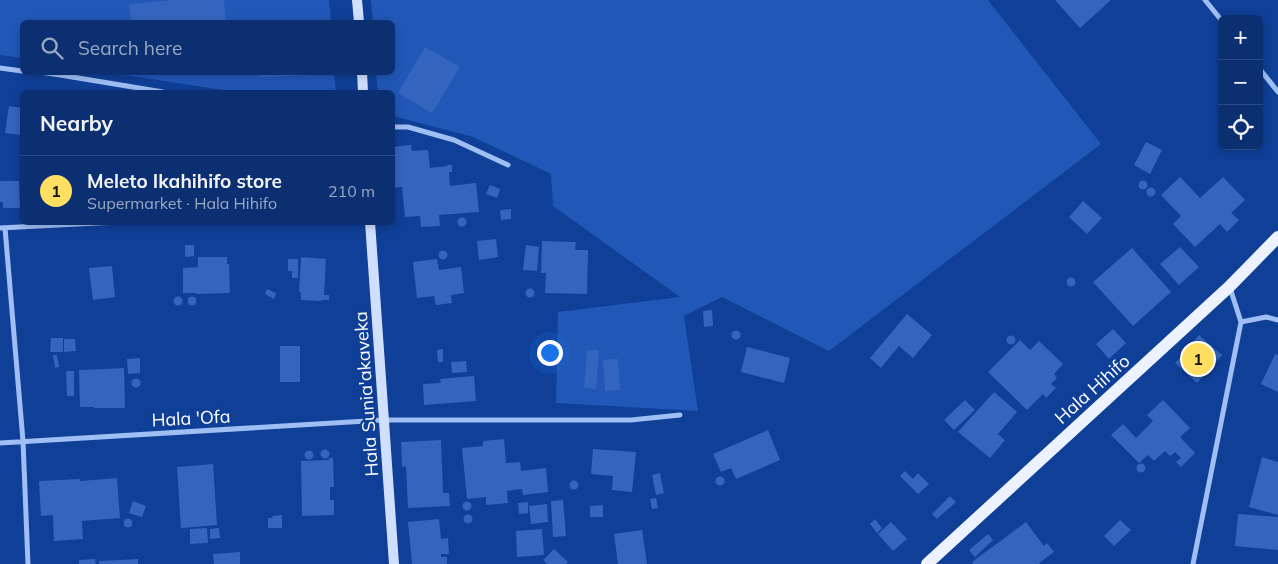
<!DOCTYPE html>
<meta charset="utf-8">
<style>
:root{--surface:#0b2f71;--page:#143776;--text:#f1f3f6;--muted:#9aa9c3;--line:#2b4a84;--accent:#ffdf62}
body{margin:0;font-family:Mulish,sans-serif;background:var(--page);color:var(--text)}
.controls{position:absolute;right:15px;top:15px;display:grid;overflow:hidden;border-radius:8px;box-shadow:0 2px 8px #0003}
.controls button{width:45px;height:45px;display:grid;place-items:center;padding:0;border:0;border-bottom:1px solid var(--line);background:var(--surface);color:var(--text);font:25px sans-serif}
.you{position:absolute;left:549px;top:352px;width:18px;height:18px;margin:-12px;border:4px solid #fff;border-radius:50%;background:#1a73e8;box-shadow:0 0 0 8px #1a73e833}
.badge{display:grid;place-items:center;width:32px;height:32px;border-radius:50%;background:var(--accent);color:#111;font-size:16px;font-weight:700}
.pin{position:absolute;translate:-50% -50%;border:2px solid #fff;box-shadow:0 1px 5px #0006}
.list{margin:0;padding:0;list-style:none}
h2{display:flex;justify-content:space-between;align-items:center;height:65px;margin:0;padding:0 20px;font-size:21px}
h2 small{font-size:16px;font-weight:400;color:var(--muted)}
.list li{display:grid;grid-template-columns:32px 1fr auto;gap:15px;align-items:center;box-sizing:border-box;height:70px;padding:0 20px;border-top:1px solid var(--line)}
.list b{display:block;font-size:19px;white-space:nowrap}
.list p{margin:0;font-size:16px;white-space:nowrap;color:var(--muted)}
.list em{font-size:16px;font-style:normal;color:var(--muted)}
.icon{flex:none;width:28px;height:28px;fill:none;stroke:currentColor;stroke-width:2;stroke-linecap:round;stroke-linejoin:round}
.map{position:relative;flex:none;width:1278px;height:564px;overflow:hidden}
.search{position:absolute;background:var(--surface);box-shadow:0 2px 8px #0003;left:20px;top:20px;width:375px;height:55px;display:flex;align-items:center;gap:12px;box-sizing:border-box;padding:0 18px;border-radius:8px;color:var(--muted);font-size:19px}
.panel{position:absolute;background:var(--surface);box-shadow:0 2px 8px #0003;left:20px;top:90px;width:375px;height:135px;border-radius:8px}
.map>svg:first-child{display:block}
.green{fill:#2157b7}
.building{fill:#3465be}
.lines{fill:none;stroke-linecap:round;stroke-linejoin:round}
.street{stroke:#9fbef4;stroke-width:5}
.secondary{stroke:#cfdffd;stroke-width:10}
.primary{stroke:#ecf2ff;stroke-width:12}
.labels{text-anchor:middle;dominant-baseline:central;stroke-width:4.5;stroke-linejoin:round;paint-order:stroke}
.street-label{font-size:18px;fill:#fff;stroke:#0f3f97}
</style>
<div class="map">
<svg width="1278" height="564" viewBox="0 0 1278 564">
<rect width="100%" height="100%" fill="#0f3f97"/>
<path class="green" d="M0 0H329L331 22H22V58L0 55Z
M371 0H988L1101 144 829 351 722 297 684 316 698 411 556 403 558 312 680 297 553 206 551 174 473 137 393 116 392 92H378L376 73 392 72V22H373Z
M112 73H334L336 92H236Z"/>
<path class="building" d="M172 0H224L226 22H131L129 4Z
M1055 0H1111L1080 28Z
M425 47 460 67 432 113 398 93Z
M260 72H311L312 75 260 77Z
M9 106 22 108V135L5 133Z
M1146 142 1162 150 1150 174 1134 165Z
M411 145 412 151 428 150 430 168 447 166V165H452V172H449L450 186 476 183 479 212 439 215 440 226 421 227 420 216 405 217 402 187 392 188V147Z
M1180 177 1200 198 1223 177 1245 200 1231 213 1239 220 1227 232 1220 224 1195 247 1173 224 1181 216 1161 195Z
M1138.5 185a4.5 4.5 0 1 1 9 0a4.5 4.5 0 1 1-9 0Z
M0 181H19L20 208H3V202H0Z
M490 185 500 189 497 198 486 194Z
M1146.5 192a4.5 4.5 0 1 1 9 0a4.5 4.5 0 1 1-9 0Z
M1083 201 1102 218 1087 234 1069 217Z
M511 209V219L501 220 500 210Z
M457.5 222a4.5 4.5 0 1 1 9 0a4.5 4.5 0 1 1-9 0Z
M496 239 498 257 479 260 477 241Z
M542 241 576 242 575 250H588L587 294 545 293 546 273H541Z
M185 245H194V256L185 257Z
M526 245 539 247 537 271 523 270Z
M1180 247 1199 267 1179 285 1160 264Z
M1132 248 1171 292 1133 326 1093 282Z
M438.5 255a4.5 4.5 0 1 1 9 0a4.5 4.5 0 1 1-9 0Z
M198 257H227V264H229L230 293 196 294V293H183V268L198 267Z
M301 257 326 259 324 295H329V300H322L321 301 301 300V292H299Z
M288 259H298V278H292V271H288Z
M437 259 439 270 461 267 464 293 451 295 452 303 436 305 434 296 417 298 413 262Z
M112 266 115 297 93 300 89 268Z
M1066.5 282a4.5 4.5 0 1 1 9 0a4.5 4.5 0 1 1-9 0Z
M525.5 293a4.5 4.5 0 1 1 9 0a4.5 4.5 0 1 1-9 0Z
M267 289 276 293 274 299 265 294Z
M187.5 301a4.5 4.5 0 1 1 9 0a4.5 4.5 0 1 1-9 0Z
M173.5 301a4.5 4.5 0 1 1 9 0a4.5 4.5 0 1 1-9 0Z
M712 310 713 326 704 327 703 311Z
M907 314 932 335 913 358 899 346 881 368 870 358Z
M1113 329 1126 343 1109 359 1096 344Z
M731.5 335a4.5 4.5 0 1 1 9 0a4.5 4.5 0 1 1-9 0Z
M1199 335 1222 355 1197 383 1175 363Z
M1006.5 340a4.5 4.5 0 1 1 9 0a4.5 4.5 0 1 1-9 0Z
M51 338H63V352H50Z
M64 339H75L76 351 64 352Z
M1020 340 1030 350 1039 341 1063 364 1054 374 1057 378 1051 384 1056 388 1046 398 1043 394 1027 410 988 372Z
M280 346H300V382H280Z
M747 347 790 358 784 383 741 372Z
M443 349V362H438L437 350Z
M587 350H599L596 389 584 388Z
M1275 354 1278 355V392L1261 384Z
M53 355H57L59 367 55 368Z
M140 358V373L128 374 127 359Z
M618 359 620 390 605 391 603 360Z
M466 361 467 372 452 373 451 362Z
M124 368 125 408H94V407H80L79 370Z
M66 371H74V396H67Z
M474 376 476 401 424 405 423 384 441 383 440 379Z
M131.5 383a4.5 4.5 0 1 1 9 0a4.5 4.5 0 1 1-9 0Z
M994 392 1017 412 998 434 1005 440 990 458 958 432Z
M965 400 975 410 954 430 944 420Z
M1163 400 1190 428 1180 437 1195 453 1181 467 1176 462 1181 458 1175 452 1170 456 1165 451 1154 461 1148 455 1139 463 1111 435 1123 424 1136 438 1153 421 1147 415Z
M768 430 780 460 736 479 731 468 721 472 713 454Z
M504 439 506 463 520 462 521 471 546 468 548 492 523 495 522 489 507 491 508 503 486 505V497L467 499 462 448 483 446V441Z
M441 440 443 493H449L450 506 408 508 406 466 402 467 401 442Z
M593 449 636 452 632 492 612 490 613 476 591 474Z
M320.5 454a4.5 4.5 0 1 1 9 0a4.5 4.5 0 1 1-9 0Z
M304.5 455a4.5 4.5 0 1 1 9 0a4.5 4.5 0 1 1-9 0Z
M1262 457 1278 462V515L1249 507Z
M329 458H333L334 487H330V500H334V515L302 516 301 461 329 460Z
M1136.5 468a4.5 4.5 0 1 1 9 0a4.5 4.5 0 1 1-9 0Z
M213 464 217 525 181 528 177 467Z
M905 471 913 479 918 473 929 484 918 494 900 476Z
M660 473 664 493 656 495 652 475Z
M715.5 481a4.5 4.5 0 1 1 9 0a4.5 4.5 0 1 1-9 0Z
M117 478 120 518 82 521 83 539 54 541 53 515 41 516 39 481 80 479V481Z
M569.5 485a4.5 4.5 0 1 1 9 0a4.5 4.5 0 1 1-9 0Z
M950 496 956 502 937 519 932 514Z
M656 498 658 508 652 509 650 499Z
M563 500 566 536 553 537 551 501Z
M133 501 146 506 142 517 129 513Z
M462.5 506a4.5 4.5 0 1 1 9 0a4.5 4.5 0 1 1-9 0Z
M528 502V513L519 514 518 503Z
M547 504 548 522 531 524 529 506Z
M603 505V517H590V506Z
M1238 514 1278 517V550L1235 546Z
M463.5 519a4.5 4.5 0 1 1 9 0a4.5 4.5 0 1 1-9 0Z
M282 515V528H268V518H273L272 516Z
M123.5 523a4.5 4.5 0 1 1 9 0a4.5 4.5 0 1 1-9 0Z
M439 519 441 539 448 538 449 554H441V557H447V564H412L408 522Z
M875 519 882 528 877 533 870 524Z
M1120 520 1131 530 1114 546 1104 536Z
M891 522 907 539 893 551 878 534Z
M1026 522 1044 546 1047 543 1054 552 1039 563 1040 564H973L972 562Z
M207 528 208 543 190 544V529Z
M219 528 220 538 210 539V529Z
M542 529 544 555 517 557 516 531Z
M642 530 647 564H618L614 534Z
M988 534 993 540 975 557 969 550Z
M554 549 568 562 566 564H547L543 560Z
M240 552V564H214L213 554Z
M95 559 96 564H79V560Z
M138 559V564H99V561Z"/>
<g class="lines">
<path class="street" d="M1205 0 1222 21
M0 68 22 71
M1259 68 1278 92
M40 72 60 75 163 92
M392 127H408L454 140 508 165
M0 228 117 222
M5 228 23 441 28 564
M1241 322 1266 317 1278 320
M0 443 383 420H631L680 415
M1193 564 1241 322 1230 288"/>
<path class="secondary" d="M357 0 359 22
M362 72 363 92
M370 222 394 564"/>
<path class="primary" d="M927 564 1229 287 1278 237"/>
</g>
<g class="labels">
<g class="street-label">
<text transform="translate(1092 389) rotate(-42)">Hala Hihifo</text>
<text transform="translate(366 394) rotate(-94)">Hala Sunia'akaveka</text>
<text transform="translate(191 418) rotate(-3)">Hala 'Ofa</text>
</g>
</g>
</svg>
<div class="controls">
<button>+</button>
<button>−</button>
<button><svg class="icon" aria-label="locate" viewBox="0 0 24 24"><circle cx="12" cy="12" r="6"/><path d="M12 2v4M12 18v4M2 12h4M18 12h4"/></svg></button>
</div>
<div class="you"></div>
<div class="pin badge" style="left:1198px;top:359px">1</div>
<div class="search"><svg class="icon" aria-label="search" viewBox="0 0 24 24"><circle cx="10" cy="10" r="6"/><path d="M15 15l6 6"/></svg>Search here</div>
<section class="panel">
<h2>Nearby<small></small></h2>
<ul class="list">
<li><span class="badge">1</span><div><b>Meleto Ikahihifo store</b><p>Supermarket · Hala Hihifo</p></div><em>210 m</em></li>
</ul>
</section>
</div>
